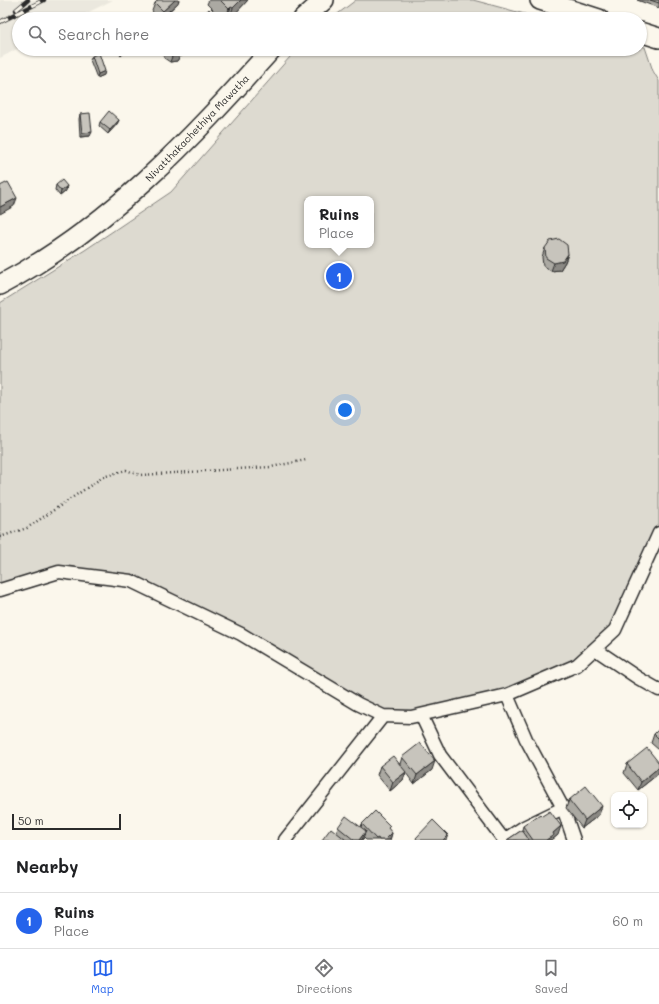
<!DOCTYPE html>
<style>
:root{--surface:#fff;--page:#f6f6f6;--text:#202124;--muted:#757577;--line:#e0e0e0;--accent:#2563eb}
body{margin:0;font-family:Mali,sans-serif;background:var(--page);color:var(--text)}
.controls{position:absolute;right:12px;bottom:12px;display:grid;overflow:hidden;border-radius:8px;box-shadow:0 1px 3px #0004}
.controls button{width:36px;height:36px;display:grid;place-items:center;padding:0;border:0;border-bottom:1px solid var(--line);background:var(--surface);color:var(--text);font:20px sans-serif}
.scale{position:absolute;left:12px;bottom:10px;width:109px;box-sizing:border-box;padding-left:4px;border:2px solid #2b2b2b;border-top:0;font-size:11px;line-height:14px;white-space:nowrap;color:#2b2b2b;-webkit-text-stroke:3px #fbf7ec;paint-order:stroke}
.you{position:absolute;left:345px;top:410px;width:14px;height:14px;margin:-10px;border:3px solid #fff;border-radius:50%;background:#1a73e8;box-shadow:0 0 0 6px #1a73e833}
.badge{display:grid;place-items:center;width:26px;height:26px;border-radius:50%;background:var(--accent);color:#fff;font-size:13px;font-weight:700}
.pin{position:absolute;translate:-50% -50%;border:2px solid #fff;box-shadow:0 1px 4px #0006}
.popup{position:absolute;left:304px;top:196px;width:70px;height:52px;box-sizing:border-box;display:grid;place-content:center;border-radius:8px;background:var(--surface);filter:drop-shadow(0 1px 3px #0005);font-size:13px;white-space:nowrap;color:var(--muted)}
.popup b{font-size:15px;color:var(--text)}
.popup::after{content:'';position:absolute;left:50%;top:100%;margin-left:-8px;border:8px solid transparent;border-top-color:var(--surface)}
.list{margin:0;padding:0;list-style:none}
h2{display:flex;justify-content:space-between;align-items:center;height:52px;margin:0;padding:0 16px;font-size:17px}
h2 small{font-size:13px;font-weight:400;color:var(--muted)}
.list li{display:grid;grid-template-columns:26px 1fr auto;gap:12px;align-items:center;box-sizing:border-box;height:56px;padding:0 16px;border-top:1px solid var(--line)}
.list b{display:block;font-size:15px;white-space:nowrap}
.list p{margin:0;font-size:13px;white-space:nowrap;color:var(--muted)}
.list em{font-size:13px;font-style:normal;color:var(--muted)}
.icon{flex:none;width:22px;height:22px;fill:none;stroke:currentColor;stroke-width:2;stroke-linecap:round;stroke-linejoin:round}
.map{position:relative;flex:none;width:659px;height:840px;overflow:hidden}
.search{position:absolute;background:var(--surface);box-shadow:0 1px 3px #0004;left:12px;right:12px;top:12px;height:44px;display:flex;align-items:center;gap:10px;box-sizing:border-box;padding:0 14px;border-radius:22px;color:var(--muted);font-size:15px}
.sheet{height:108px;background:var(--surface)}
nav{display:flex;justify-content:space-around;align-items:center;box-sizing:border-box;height:56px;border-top:1px solid var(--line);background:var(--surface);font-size:11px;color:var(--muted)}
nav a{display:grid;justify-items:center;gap:2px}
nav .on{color:var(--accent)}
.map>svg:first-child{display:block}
.built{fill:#ebe8de}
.green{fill:#dddad0;stroke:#84827e;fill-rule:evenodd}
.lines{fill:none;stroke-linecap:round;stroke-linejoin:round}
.minor-casing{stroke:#2b2b2b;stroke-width:15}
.trunk-casing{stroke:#2b2b2b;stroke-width:22}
.path{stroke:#2b2b2b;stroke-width:2.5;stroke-dasharray:1 3;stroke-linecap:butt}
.minor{stroke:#fbf7ec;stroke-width:12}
.trunk{stroke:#fbf7ec;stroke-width:19}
.rail-casing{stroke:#2b2b2b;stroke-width:4.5}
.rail{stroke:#fbf7ec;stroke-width:3;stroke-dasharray:9;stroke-linecap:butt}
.wall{fill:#aba9a2;stroke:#2b2b2b}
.shaded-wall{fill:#8b8984;stroke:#2b2b2b}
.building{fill:#c7c4bc;stroke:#2b2b2b}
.labels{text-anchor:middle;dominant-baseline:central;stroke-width:3;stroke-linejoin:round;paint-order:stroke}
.street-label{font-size:10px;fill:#2b2b2b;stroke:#fbf7ec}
</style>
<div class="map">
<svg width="659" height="840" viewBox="0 0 659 840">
<rect width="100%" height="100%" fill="#fbf7ec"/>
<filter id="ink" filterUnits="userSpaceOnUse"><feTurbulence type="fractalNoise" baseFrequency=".025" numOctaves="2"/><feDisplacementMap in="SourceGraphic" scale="8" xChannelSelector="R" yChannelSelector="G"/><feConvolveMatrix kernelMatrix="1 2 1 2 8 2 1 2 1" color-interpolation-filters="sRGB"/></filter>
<g filter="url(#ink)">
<path class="built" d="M0 0H113L75 19H19V48L0 58Z"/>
<path class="green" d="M356 0H473L543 19H331Z
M640 46 645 47 653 71 659 81V533L615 630 577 665 507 695 383 716 131 581 59 572 0 590V303L85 250 171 192 297 49H640ZM307 199H371V245H307Z"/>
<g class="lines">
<g class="minor-casing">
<path id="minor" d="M0 590 59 572 131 581 241 634 358 704 383 716 411 717 507 695 577 665 615 630 659 533
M595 649 638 678 659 690
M507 695 526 739 563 808 574 840
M421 715 440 755 504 840
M285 840 383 716
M504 840 524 827 563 808"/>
</g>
<g class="trunk-casing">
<path id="trunk" d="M540 0 599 19
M303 19 324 0
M640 32 659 38
M0 285C110 227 190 140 272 49"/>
</g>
<path class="path" d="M0 537 27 528 103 477 126 470 140 475 271 467 306 460"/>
<use href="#minor" class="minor"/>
<use href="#trunk" class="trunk"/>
<g class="rail-casing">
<path id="rail" d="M16 10 28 0
M0 22 44 0"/>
</g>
<use href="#rail" class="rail"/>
</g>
<path class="wall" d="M209 0H248L230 19H222L207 4Z
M637 0H659V8Z
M155 3H178L161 19H159L152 11Z
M114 49H128L121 56Z
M164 49H184L181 55 177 61 170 62 164 58 163 51Z
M92 56 104 75 97 78 90 60Z
M80 114 90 136 80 137 79 119Z
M119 120 117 124 108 134 99 126 100 122Z
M56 185 66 191 60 196 55 190Z
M545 248 568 254 565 262 560 270 551 271 543 266 542 257Z
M659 729V750L651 743 654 734Z
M402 757 432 770 414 784 406 773 403 780 390 791 377 775 380 766 400 764Z
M627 764 659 767V771L658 774 638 790 624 773Z
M569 800 599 815 582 828 566 808Z
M362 824 389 830 392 833 390 840H366L364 838 362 840H322L336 832 338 827H361Z
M523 826 558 835 553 839 552 840H507L522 830Z"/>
<path class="shaded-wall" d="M175 0H179L178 3 160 19 163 11Z
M241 0H248L230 19H229L233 8Z
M231 7 227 19H225L229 9Z
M124 49H128L121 56Z
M183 49H184L181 55 177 61 170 62 173 54Z
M105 71 104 75 97 78 98 74Z
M119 120 117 124 108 134 110 130Z
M92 132 90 136 80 137 82 133Z
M67 186 66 191 60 196 61 191Z
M17 198 14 206 0 214V207Z
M568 254 565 262 560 270 551 271 554 263Z
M435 761 432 770 414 784 417 775Z
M659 767V771L658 774 638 790 641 782Z
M406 772 403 780 390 791 393 782Z
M602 806 599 815 582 828 585 820Z
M561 826 558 835 553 839 552 840H546L553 833Z
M366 831 362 840H359Z
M392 833 390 840H385Z
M448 835 446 840H443Z"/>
<path class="building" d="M158 0H175L163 11 155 3Z
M220 0H241L233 8 231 7 229 9Z
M650 0H659V3Z
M209 9 219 19H199Z
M172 15 178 19H163L165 16Z
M167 49H183L180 53 173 54Z
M99 53 105 71 98 74 92 56Z
M109 111 119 120 110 130 100 122Z
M90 113 92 132 82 133 80 114Z
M62 180 67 186 61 191 56 185Z
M8 182 17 198 0 207V186Z
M559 239 567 245 568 254 563 261 554 263 546 258 545 248 550 241Z
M659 729V739L654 734Z
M420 743 435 761 417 775 402 757Z
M647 748 659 763V767L641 782 627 764Z
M393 756 406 772 393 782 380 766Z
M586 786 602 806 585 820 569 800Z
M375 811 390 826 388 828 392 833 385 840H379L378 838 376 839 362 824Z
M550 811 561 826 553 833 554 835 546 840H533L523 826 540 814 542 816Z
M346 816 366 831 359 840H354L338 827Z
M433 820 448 835 443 840H417L416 838Z
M331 828 346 840H322Z
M522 830 529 840H507Z"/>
</g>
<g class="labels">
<g class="street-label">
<text transform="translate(197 128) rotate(-46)">Nivatthakachethiya Mawatha</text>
</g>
</g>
</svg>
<div class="controls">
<button><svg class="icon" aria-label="locate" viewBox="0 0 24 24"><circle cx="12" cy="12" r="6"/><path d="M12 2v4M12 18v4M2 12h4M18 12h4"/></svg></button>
</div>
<div class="scale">50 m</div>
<div class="you"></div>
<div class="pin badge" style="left:339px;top:276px">1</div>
<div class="popup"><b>Ruins</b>Place</div>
<div class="search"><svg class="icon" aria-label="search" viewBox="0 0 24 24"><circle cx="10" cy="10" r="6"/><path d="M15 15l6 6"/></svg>Search here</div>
</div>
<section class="sheet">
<h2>Nearby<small></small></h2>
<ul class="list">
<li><span class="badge">1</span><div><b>Ruins</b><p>Place</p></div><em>60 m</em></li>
</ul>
</section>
<nav>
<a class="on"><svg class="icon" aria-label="map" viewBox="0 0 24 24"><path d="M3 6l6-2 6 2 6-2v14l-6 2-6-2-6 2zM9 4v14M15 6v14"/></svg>Map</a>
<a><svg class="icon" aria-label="directions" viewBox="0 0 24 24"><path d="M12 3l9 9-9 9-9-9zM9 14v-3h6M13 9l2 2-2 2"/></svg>Directions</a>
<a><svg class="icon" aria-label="saved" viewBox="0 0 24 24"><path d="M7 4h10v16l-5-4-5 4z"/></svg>Saved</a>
</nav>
